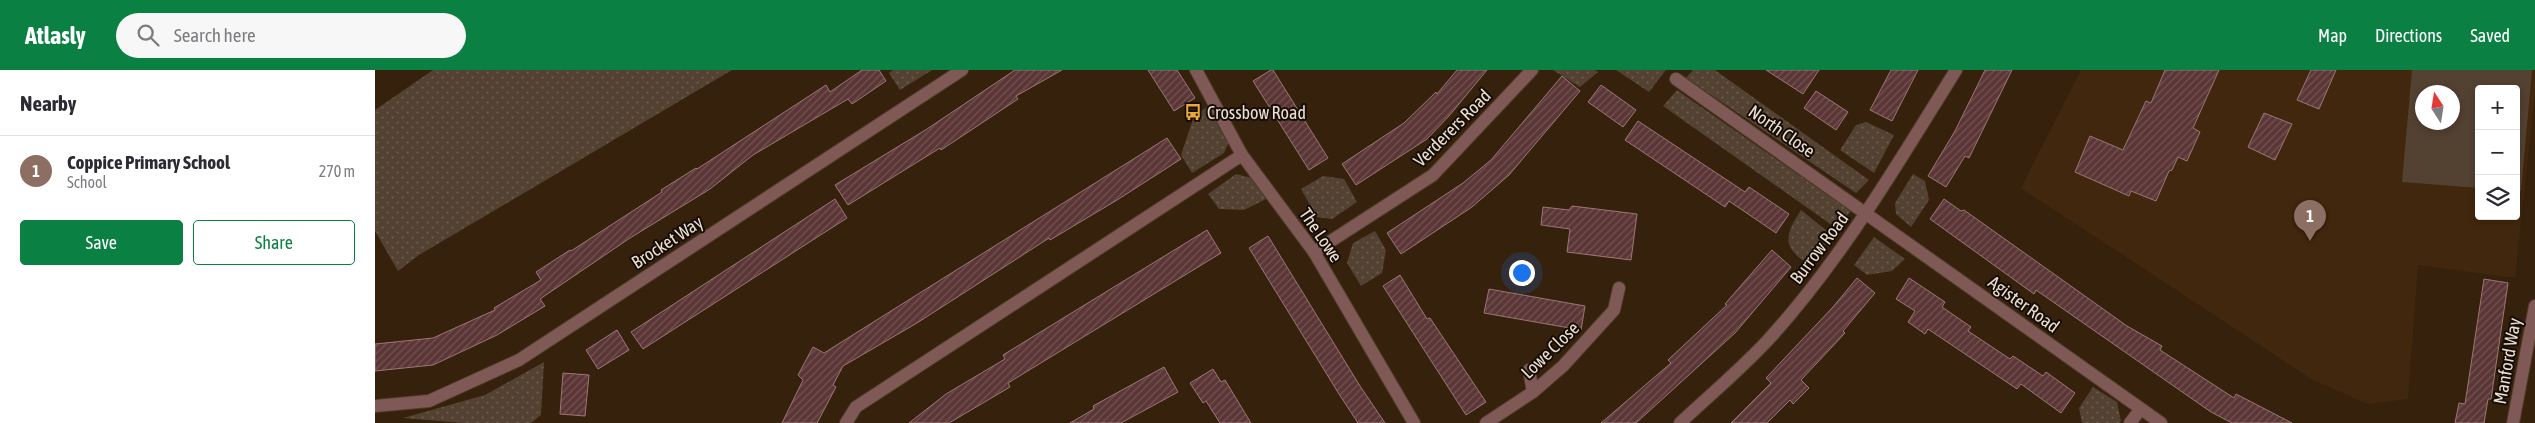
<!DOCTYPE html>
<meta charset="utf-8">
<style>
:root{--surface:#fff;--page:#f7f7f7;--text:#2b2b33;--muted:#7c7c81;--line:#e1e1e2;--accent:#0b8043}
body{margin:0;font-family:"Asap Condensed",sans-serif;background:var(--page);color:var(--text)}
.controls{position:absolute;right:15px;top:15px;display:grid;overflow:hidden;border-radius:5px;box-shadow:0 2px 8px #0003}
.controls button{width:45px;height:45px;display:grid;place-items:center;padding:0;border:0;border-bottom:1px solid var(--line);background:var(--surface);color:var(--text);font:25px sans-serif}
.compass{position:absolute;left:2040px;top:15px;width:45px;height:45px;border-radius:50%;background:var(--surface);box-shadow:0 2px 8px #0003;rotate:348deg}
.you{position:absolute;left:1146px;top:202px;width:18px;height:18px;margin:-12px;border:4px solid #fff;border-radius:50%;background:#1a73e8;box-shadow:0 0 0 8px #1a73e833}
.badge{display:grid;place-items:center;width:32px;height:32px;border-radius:50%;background:var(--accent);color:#fff;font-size:16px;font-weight:700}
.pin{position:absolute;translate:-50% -41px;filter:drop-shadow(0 1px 2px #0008)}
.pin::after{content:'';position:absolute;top:26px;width:18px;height:15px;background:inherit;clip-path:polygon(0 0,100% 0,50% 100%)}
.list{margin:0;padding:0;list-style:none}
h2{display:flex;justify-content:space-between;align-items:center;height:65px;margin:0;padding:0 20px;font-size:21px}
h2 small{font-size:16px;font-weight:400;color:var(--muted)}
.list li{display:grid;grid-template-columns:32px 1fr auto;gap:15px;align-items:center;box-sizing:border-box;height:70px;padding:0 20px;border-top:1px solid var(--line)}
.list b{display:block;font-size:19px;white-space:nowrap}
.list p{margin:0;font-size:16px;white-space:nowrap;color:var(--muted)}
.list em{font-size:16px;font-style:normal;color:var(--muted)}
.actions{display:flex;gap:10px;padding:15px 20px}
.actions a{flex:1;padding:11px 0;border:1px solid var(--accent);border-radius:5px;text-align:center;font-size:18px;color:var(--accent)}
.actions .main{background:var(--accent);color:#fff}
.icon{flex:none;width:28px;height:28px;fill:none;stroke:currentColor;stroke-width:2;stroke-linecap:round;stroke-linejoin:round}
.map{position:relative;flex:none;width:2160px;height:353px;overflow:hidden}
header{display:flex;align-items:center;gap:30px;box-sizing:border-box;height:70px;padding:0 25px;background:var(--accent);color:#fff}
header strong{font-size:24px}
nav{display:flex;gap:28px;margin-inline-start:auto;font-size:18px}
.search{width:350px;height:45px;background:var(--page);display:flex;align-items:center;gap:12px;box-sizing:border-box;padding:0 18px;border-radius:28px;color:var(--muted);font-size:19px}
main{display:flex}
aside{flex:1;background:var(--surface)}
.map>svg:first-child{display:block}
.built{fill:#41270d;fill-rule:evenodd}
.grass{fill:url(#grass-dots)}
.park{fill:#534132;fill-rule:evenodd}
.building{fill:url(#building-hatch);stroke:#9b7776}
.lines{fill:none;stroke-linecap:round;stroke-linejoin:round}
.minor-casing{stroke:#503c29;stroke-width:14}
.minor{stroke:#7f5956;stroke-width:12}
.labels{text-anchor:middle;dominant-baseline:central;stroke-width:4;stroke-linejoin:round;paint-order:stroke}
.poi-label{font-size:18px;fill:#eddfd3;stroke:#160d06;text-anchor:start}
.street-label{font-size:18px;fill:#eddfd3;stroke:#160d06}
</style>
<header>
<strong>Atlasly</strong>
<div class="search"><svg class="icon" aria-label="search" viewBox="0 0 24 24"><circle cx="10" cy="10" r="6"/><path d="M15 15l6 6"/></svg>Search here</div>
<nav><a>Map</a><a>Directions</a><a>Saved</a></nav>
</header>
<main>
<aside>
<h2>Nearby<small></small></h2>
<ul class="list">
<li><span class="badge" style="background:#8d6e63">1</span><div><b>Coppice Primary School</b><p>School</p></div><em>270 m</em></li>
</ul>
<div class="actions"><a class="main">Save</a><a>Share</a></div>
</aside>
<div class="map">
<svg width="2160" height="353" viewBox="0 0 2160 353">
<defs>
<pattern id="grass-dots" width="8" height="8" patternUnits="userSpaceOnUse" patternTransform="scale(1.25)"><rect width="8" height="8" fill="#534132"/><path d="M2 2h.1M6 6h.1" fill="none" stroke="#6c5c4f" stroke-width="1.8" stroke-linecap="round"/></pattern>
<pattern id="building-hatch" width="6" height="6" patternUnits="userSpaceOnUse" patternTransform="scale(1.25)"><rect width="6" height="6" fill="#5b3636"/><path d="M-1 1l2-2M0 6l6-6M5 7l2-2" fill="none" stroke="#735352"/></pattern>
</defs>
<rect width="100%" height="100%" fill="#36210d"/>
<path class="built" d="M1706 0H2160V22L2140 208 2043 195 2033 329 1993 334 1938 310 1646 118ZM2104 19H2141V146H2104ZM2048 22H2078V52H2048Z"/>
<path class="grass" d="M58 0H357L44 185 23 201 0 161V40Z
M518 0H557L525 20 514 3Z
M1178 0H1220L1223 2 1205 17Z
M1241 0H1291L1274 22Z
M1318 0H1340L1494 110 1481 123 1311 8Z
M1302 20 1476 141 1461 158 1288 36Z
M832 37 854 72 849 83 817 103 806 85 819 46Z
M1491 52 1519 65 1499 103 1465 80 1481 55Z
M861 104 877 108 891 129 869 140 844 139 833 124Z
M1538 104 1550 111 1554 130 1536 157 1521 144 1520 133Z
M948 106 969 109 982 132 957 149 942 147 926 119Z
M1426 140 1458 166 1434 195C1407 177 1409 166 1426 140Z
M1000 161 1011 180 1007 203 986 216 972 193 978 173Z
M1499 167 1530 189 1517 201 1492 205 1479 195Z
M169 292 166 345 156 353H88L28 348 110 325Z
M1718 317 1742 332 1746 351 1744 353H1707L1704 338Z"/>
<path class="park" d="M2037 0H2157L2146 121H2141V19H2104V118L2027 112ZM2048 22H2078V52H2048Z"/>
<path class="building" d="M487 0H504L511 11 477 34 473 29 378 85 335 119 255 168 165 229 170 236 122 265 58 295 0 301V274L58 268 120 240 119 238 166 210 161 202 195 180 196 181 287 122 286 120 321 98 322 99 451 15 455 22Z
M640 0H687L641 26 643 29 566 80 565 78 473 135 460 115 552 59Z
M773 0H802L820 28 799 41Z
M896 0H898L953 88 934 100 878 11Z
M1082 0H1112L1074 46 1052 69 981 115 967 94 1029 53 1061 22 1062 24Z
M1391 0H1444L1428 24Z
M1516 0H1543L1517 51 1495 40Z
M1610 0H1637L1594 88 1590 86 1571 117 1553 106 1580 61Z
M1790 0H1844L1818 58 1825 62 1812 91 1803 87 1797 100 1794 101 1781 131 1756 121 1754 126 1700 102 1715 66 1748 80 1771 31 1776 33Z
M1936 0H1961L1944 39 1922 30Z
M1187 6 1205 21 1134 105 1097 137 1026 184 1012 163 1088 113 1116 90Z
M1226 15 1261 40 1248 57 1213 32Z
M1441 21 1473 42 1461 60 1429 38Z
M1889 43 1917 54 1900 90 1873 77Z
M1263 51 1370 122 1374 117 1414 144 1401 163 1354 131 1350 137 1250 70Z
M792 68 806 89 742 130 675 170 674 168 542 253 468 296 458 315 461 317 442 353H407L428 310 423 305 438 277 449 283Z
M460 129 472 148 268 279 256 262Z
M1569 129 1586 141 1589 140 1752 256 1787 276 1785 280 1859 328 1861 324 1917 353H1857L1836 342 1661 220 1659 224 1555 149Z
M1197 136 1262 144 1256 190 1192 182 1195 159 1166 155 1168 137 1194 140Z
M832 160 846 183 633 313 635 317 574 353H534L571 324 630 289 628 285Z
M893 166 985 316 1010 353H983L964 324 874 178Z
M1397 180 1416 197 1360 263 1261 353H1226L1296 293 1293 290 1352 235 1350 234Z
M1025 205 1052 249 1055 248 1111 332 1091 345 1008 216Z
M1482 208 1500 223 1468 261 1470 263 1426 310 1434 318 1418 334 1415 330 1392 353H1356L1396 313 1391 308 1458 237Z
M1534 208 1570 232 1567 237 1596 257 1593 261 1635 289 1638 286 1668 306 1671 302 1700 323 1686 343 1646 314 1642 319 1553 259 1550 264 1533 252 1540 241 1521 229Z
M2109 209 2133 213 2116 329H2113L2109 353H2080L2084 333 2090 334Z
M1114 219 1210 236 1206 260 1109 243Z
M242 260 254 280 223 299 211 280Z
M789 297 803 322 746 353H695L719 339 718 336Z
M838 299 846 312 850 310 876 353H845L831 331 828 333 815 313Z
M188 303 214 305 210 346 185 344Z"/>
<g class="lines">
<g class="minor-casing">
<path id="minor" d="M821 0 867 85 939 182 1039 353
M1301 9 1786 353
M939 182 1058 105 1157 0
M1154 300 1158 322
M0 336 54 331 144 290 587 0
M471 353 481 337 867 85
M1111 353 1158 322 1188 296 1239 240 1244 218
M1305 353C1334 326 1366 299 1393 270 1467 189 1523 93 1581 0
M1755 353 1765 340
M2138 353 2160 236"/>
</g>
<use href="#minor" class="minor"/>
</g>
<defs>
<g id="bus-bare" transform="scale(1.35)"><path d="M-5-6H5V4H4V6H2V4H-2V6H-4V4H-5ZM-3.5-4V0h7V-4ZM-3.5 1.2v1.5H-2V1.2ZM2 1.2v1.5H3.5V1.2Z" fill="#eba93a" stroke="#160d06" stroke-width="2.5" paint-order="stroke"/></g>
</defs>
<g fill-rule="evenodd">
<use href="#bus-bare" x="818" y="42"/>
</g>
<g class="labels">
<g class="poi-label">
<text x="832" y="42">Crossbow Road</text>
</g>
<g class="street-label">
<text transform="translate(1077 58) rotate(-45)">Verderers Road</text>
<text transform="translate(1407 61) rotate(35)">North Close</text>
<text transform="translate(946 165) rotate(56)">The Lowe</text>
<text transform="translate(292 172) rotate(-33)">Brocket Way</text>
<text transform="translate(1444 178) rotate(-53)">Burrow Road</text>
<text transform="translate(1649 234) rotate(36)">Agister Road</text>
<text transform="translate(1175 280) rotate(-44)">Lowe Close</text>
<text transform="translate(2132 291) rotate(-80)">Manford Way</text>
</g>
</g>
</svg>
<div class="controls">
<button>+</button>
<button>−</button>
<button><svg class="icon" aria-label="layers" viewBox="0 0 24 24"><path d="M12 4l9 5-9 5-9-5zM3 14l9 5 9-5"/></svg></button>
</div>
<svg class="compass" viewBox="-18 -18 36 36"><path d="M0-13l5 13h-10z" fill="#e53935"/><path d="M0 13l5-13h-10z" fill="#7c7c81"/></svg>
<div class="you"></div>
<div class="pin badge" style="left:1935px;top:171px;background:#8d6e63">1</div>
</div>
</main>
